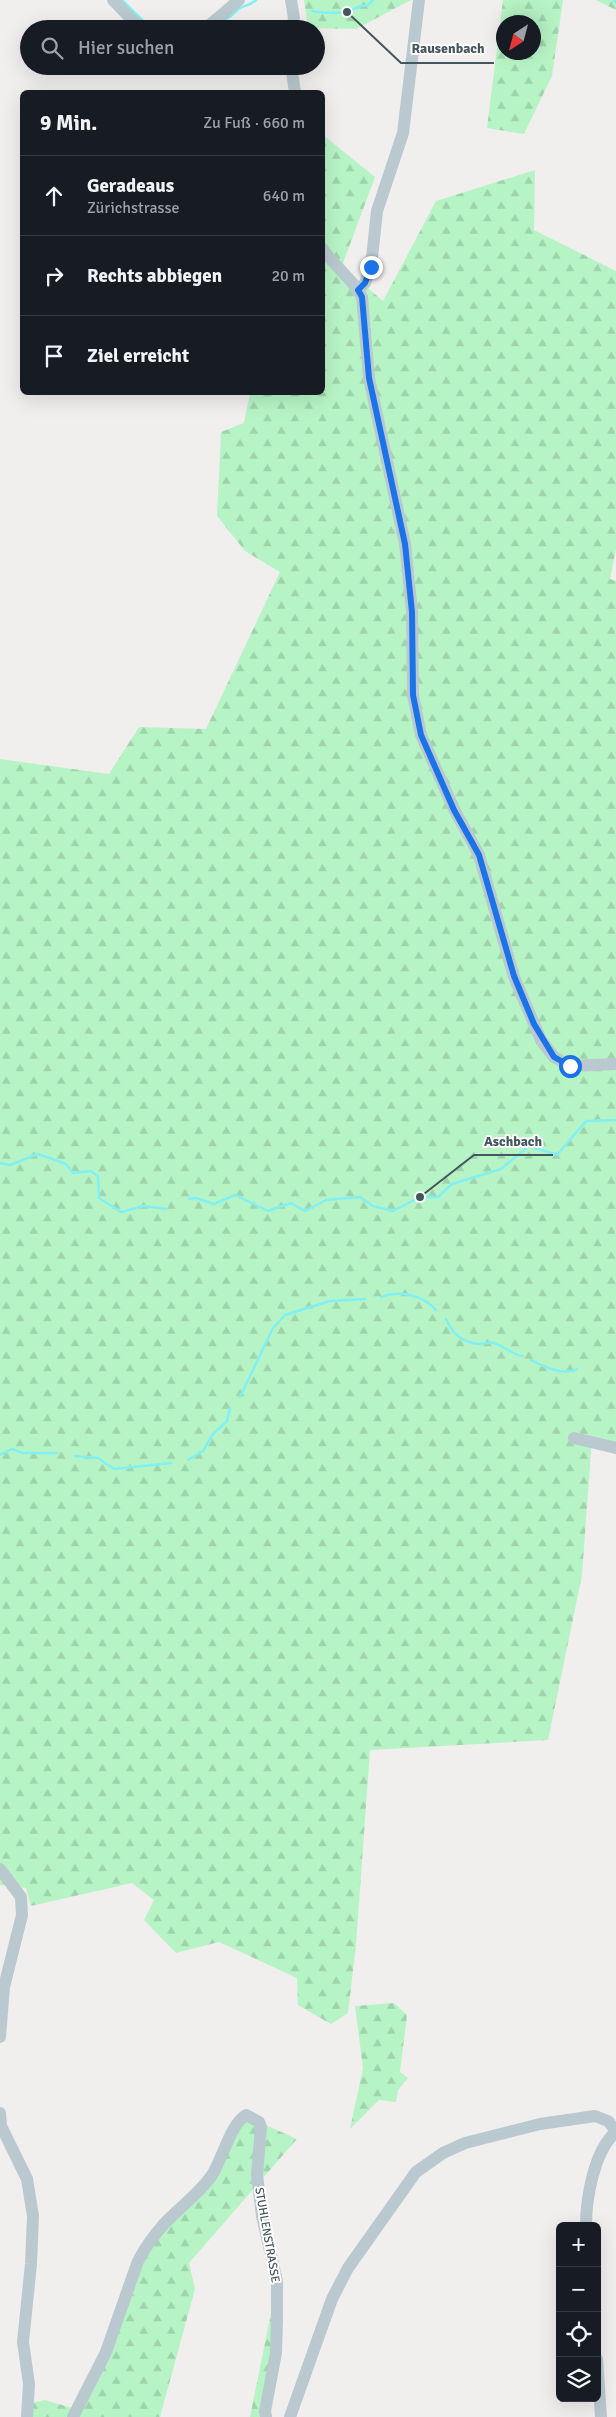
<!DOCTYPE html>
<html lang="de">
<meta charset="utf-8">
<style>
:root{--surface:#171b24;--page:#20242c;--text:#f1f3f6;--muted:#9ea1a6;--line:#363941}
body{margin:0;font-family:Signika,sans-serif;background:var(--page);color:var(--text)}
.controls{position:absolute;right:15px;bottom:15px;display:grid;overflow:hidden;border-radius:8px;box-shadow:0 5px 20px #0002}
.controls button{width:45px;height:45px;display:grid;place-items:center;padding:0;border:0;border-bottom:1px solid var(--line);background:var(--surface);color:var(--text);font:25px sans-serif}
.compass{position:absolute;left:496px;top:15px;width:45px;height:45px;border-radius:50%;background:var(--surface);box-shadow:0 5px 20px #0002;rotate:216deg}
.stop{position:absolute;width:15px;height:15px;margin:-11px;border:4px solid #1a73e8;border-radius:50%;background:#fff}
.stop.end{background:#1a73e8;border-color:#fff;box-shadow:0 1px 5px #0008}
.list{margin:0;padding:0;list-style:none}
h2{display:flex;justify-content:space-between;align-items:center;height:65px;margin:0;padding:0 20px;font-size:21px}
h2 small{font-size:16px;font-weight:400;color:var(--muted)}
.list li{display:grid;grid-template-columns:32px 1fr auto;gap:15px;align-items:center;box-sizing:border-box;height:80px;padding:0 20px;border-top:1px solid var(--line)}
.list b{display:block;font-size:19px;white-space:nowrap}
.list p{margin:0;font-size:16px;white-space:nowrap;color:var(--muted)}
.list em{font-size:16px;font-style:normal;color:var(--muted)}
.icon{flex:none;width:28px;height:28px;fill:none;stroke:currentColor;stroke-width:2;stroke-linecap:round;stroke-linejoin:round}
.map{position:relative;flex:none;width:616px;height:2417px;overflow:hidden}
.search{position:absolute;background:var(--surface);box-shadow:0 5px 20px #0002;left:20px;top:20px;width:305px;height:55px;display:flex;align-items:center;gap:12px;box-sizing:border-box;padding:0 18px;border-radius:28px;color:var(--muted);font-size:19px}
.panel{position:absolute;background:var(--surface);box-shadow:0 5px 20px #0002;left:20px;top:90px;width:305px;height:305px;border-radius:8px}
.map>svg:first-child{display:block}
.forest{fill:url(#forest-firs);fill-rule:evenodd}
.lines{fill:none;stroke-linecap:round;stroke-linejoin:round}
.stream{stroke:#80f0f5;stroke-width:2.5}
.minor{stroke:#bac9cf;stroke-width:12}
.route{stroke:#1a73e8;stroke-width:6}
.labels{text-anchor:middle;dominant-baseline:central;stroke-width:4;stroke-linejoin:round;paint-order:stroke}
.street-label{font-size:12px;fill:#44565e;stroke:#fff}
.leader{fill:none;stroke:#44565e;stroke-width:2}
.callout-dot{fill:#44565e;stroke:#fff;stroke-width:2}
.callout-label{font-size:14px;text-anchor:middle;font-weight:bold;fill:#44565e;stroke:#fff;stroke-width:4;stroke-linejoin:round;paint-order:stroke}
</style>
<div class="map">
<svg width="616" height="2417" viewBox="0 0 616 2417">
<defs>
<pattern id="forest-firs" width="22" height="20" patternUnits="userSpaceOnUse" patternTransform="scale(1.25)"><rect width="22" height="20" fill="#b7f4c5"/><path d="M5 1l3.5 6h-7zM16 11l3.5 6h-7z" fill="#9fd3ac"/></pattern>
</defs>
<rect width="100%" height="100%" fill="#f1eeee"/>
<path class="forest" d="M304 0H411L356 29 308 28Z
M503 0H563L552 76 524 134 487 128ZM504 22H534V52H504Z
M596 0H616V10Z
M323 135 375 177 342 266 383 301 436 201 535 170 534 230 616 271V549L610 579 616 581V1442L592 1437 582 1575 548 1740 370 1750 356 1945 348 2013 331 2024 298 2005 297 1978 219 1942 176 1953 144 1920 154 1900 132 1883 31 1906 26 1888 0 1885V759L109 774 139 727 206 729 280 572 245 551 217 516 221 432 244 423 250 393 322 392Z
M394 2003 407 2015 400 2072 408 2078 398 2090 396 2102 379 2100 350 2129 363 2068 355 2006Z
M240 2119 259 2122 297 2139 189 2263 195 2289 160 2417H27L28 2404 45 2400 76 2409 138 2261 203 2188Z
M271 2313 274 2372 262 2417H250Z"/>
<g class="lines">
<path class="stream" d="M122 0 151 29
M614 0 616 2
M312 11C323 13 333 14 345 12 354 10 358 5 368 5L373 0
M222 21C231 18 233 13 240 8 246 5 251 5 256 0
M190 29 199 26
M0 1163 10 1165 38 1154 66 1164 73 1173 91 1171 98 1176 99 1198 121 1212 144 1206 166 1209
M189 1199 196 1198 214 1204 235 1195 268 1211 291 1203 305 1211 326 1200 360 1197 373 1206 393 1211 420 1197H438L452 1184 501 1169 529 1146 557 1155 586 1121 616 1120
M381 1297C400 1290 423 1295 436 1310
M446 1319C452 1333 461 1342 478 1344 483 1344 489 1342 494 1343 504 1346 511 1354 522 1356
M531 1360C544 1367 563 1376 577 1369
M240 1397 273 1328 285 1315 330 1301 365 1299
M0 1455 12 1449 23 1453H57
M75 1456 98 1458 114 1469 171 1463
M188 1460 203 1451 213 1434 227 1421 230 1408"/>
<path class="minor" d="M113 0 141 29
M291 0 294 18 292 29
M205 29 239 0
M291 66 295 92
M322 248C334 266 352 278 362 297L369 378 405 544 412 612 413 695 421 735 454 809 479 855 514 977 541 1040 554 1057 570 1066 616 1064
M358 290 365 283 371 267 377 211 403 133 419 0
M574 1438 616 1448
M0 1869 21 1897 22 1915 4 1987 0 2037
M0 2113 1 2126 27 2179 33 2216 31 2264 23 2342 29 2384 27 2417
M586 2226C586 2199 594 2150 616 2132
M597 2359 601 2417
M73 2417 106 2352 138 2261C145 2248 154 2235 164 2224 180 2207 199 2194 212 2175 223 2158 230 2125 246 2115L259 2122 261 2127 257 2175 262 2216 277 2281V2318L276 2353 265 2411 266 2417
M290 2417 332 2299 348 2268 416 2172 443 2153 465 2143 540 2124 595 2116 608 2121 616 2131"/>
</g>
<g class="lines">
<path class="route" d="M371 267 365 283 358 290 362 297 369 378 405 544 412 612 413 695 421 735 454 810 479 855 514 976 534 1024 554 1057 570 1066"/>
</g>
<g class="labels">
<g class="street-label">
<text transform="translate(267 2235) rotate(80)">STUHLENSTRASSE</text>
</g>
</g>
<path class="leader" d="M347 12L401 63H494M420 1197L474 1155H553"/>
<g class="callout-dot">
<circle cx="347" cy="12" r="5"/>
<circle cx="420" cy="1197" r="5"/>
</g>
<g class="callout-label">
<text x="448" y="53">Rausenbach</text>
<text x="513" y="1146">Aschbach</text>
</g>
</svg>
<div class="controls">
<button>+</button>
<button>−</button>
<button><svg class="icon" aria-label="locate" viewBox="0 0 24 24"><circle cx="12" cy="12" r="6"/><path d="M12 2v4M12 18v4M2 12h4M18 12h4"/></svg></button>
<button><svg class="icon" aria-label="layers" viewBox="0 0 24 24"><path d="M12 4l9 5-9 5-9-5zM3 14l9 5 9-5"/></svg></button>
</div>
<svg class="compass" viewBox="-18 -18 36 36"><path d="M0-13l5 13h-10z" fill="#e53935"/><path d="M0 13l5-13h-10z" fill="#9ea1a6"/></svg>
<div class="stop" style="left:570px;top:1066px"></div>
<div class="stop end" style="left:371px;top:267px"></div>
<div class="search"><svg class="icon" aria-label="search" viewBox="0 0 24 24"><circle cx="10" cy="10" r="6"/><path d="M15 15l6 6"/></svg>Hier suchen</div>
<section class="panel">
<h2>9 Min.<small>Zu Fuß · 660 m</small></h2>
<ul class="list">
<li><svg class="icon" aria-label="ahead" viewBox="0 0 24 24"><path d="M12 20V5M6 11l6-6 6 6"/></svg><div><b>Geradeaus</b><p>Zürichstrasse</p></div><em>640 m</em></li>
<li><svg class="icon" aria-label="right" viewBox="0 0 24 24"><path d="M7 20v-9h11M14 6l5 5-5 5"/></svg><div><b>Rechts abbiegen</b></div><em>20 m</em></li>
<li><svg class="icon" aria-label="arrive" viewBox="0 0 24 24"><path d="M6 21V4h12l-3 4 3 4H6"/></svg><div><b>Ziel erreicht</b></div></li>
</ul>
</section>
</div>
